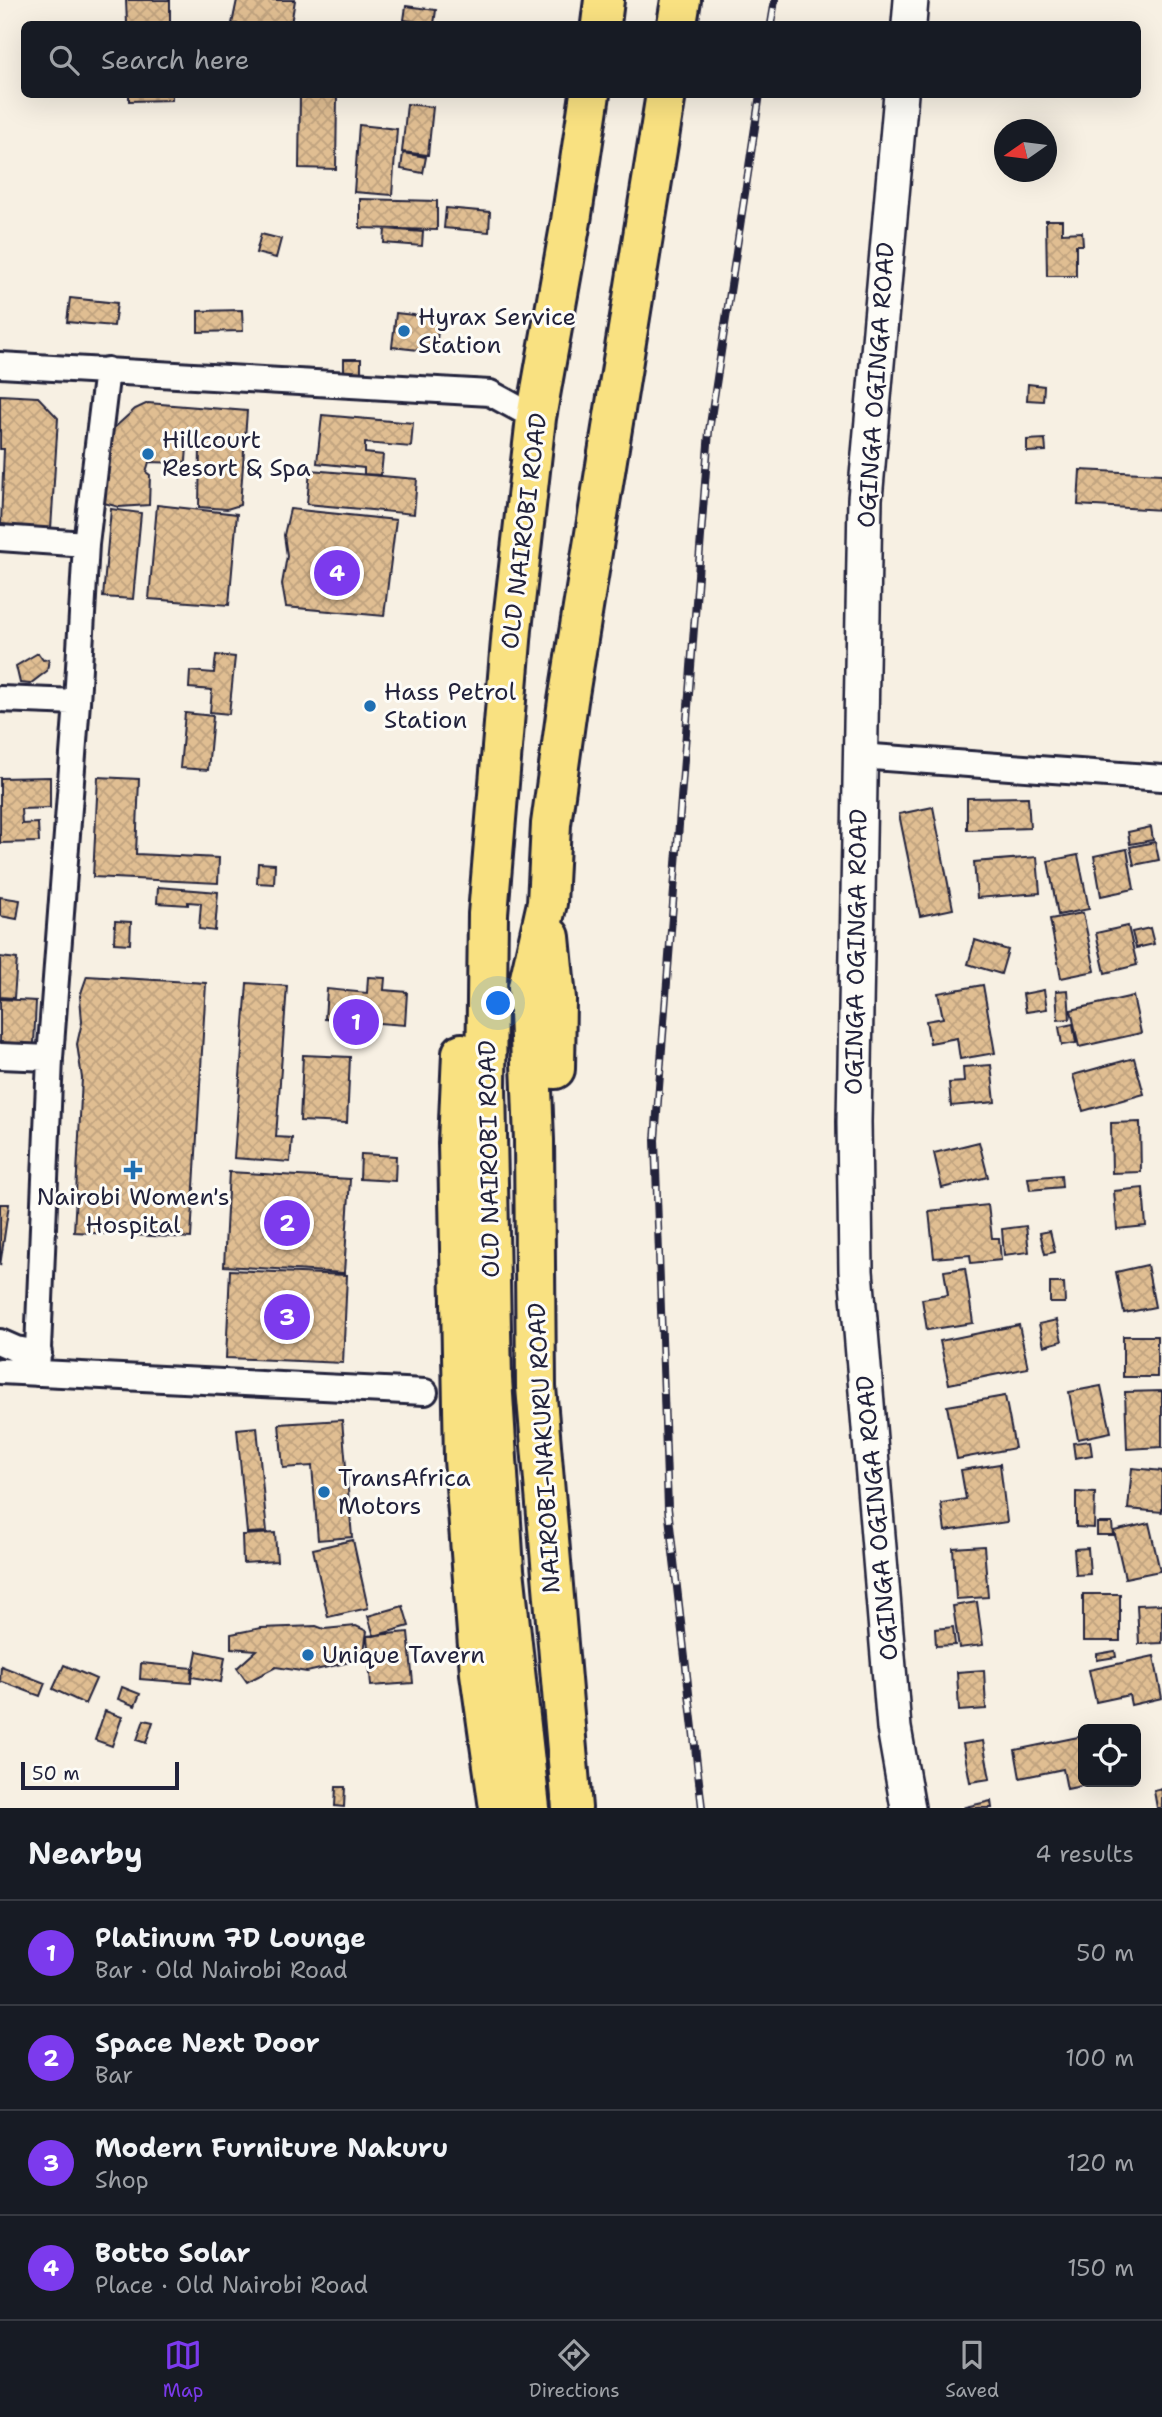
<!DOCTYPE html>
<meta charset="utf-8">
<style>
:root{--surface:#171b24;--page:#242831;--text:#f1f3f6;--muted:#9ea1a6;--line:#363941;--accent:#7c3aed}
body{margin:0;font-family:"Shantell Sans",sans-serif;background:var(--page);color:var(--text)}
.controls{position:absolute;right:21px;bottom:21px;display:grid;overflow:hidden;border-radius:10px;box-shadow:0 7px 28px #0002}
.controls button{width:63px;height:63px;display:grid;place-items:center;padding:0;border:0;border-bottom:2px solid var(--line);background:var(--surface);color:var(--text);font:35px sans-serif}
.compass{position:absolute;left:994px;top:119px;width:63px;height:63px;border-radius:50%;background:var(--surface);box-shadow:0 7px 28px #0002;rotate:256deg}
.scale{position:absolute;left:21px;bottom:18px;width:158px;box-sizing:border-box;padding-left:7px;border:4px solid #22223b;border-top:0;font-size:19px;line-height:24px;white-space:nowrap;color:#22223b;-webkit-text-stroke:5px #fdfcf7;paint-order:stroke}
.you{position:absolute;left:499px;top:1004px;width:24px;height:24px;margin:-18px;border:5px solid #fff;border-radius:50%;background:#1a73e8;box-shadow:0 0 0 10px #1a73e833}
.badge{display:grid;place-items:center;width:46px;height:46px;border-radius:50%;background:var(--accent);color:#fff;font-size:23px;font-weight:700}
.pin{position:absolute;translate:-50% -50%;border:4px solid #fff;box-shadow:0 2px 7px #0006}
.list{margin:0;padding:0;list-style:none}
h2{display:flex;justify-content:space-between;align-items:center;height:91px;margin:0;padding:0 28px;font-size:30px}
h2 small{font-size:23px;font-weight:400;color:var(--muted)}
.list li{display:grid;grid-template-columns:46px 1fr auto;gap:21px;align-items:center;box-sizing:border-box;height:105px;padding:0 28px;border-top:2px solid var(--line)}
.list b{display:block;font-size:26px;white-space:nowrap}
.list p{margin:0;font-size:23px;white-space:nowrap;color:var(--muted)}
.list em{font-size:23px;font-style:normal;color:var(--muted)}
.icon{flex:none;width:38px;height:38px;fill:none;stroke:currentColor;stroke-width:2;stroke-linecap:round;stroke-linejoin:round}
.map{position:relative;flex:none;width:1162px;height:1808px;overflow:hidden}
.search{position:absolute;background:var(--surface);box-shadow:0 7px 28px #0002;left:21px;right:21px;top:21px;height:77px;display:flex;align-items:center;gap:18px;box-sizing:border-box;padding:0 24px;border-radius:10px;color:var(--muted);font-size:26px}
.sheet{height:511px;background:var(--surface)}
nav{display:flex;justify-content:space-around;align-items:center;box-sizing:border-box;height:98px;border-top:2px solid var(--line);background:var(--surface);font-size:19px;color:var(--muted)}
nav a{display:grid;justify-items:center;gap:4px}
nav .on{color:var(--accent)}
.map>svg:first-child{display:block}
.building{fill:url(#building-cross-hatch);stroke:#22223b;stroke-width:2}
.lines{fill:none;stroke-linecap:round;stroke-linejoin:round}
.street-casing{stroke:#22223b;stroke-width:30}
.secondary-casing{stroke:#22223b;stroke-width:38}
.highway-casing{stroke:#22223b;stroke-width:44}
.street{stroke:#fdfcf7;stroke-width:24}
.secondary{stroke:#fdfcf7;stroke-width:33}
.highway{stroke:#f9e181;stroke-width:38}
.rail-casing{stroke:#22223b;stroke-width:8}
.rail{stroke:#fdfcf7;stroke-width:5;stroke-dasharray:16;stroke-linecap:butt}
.poi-dot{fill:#1f6fb2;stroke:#fdfcf7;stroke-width:2.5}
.labels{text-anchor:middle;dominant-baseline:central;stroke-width:6;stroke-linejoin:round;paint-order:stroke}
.poi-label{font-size:24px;fill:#22223b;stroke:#fdfcf7;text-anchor:start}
.street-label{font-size:24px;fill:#22223b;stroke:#fdfcf7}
</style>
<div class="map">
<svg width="1162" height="1808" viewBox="0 0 1162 1808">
<defs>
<pattern id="building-cross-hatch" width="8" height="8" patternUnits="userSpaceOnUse" patternTransform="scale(1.75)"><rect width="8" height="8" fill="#e0be92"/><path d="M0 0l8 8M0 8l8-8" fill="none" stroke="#c0a37f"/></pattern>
</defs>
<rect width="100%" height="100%" fill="#f7f0e3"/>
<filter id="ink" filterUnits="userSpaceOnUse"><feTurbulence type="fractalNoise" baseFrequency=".0143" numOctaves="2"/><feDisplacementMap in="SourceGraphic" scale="14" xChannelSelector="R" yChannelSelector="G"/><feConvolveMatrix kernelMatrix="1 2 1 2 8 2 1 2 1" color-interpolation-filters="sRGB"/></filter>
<g filter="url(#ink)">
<path class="building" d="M126 0H170V24H127Z
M237 0H295L291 24H232Z
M406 6 436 10 434 24 404 20Z
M129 94H172V100L129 101Z
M300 94H337L336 169 299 168Z
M407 104 433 107 428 155 402 152Z
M359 125 397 129 392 195 354 192Z
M403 153 426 157 423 173 401 169Z
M360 199 437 201V230L360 228Z
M446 208 490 212 489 232 444 228Z
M1046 220H1062V233L1082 232 1083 245H1076V276H1047Z
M385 229 423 232 422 246 384 243Z
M261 234 281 239 276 258 256 253Z
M70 298 117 303 114 326 67 322Z
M242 310 243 331 198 332V311Z
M396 313 439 318 436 352 392 347Z
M344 359H361V374H344Z
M1028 384 1044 386 1043 401 1027 400Z
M0 395 38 397 58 418 51 529H25L1 524 4 449H0Z
M148 403 247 411 240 505 227 509 199 507 200 446 187 447 186 461 182 463 149 462 146 472 150 475 149 505 119 507 104 503 113 429 135 409Z
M322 415 413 423 411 447 365 443V453L383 455 381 475 364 474V468L317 463Z
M1045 439 1046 451 1027 452V440Z
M310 470 417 479 414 514 307 504Z
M1080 470 1162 474V510L1078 505Z
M157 505 237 514 229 605 149 599Z
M111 509 141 513 133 599 103 597Z
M290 509 396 520 384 616 286 607 282 584 287 556 284 535Z
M38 653 43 660 49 659 47 671 30 684 20 683 16 666Z
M216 655 235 657 229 714 210 712 212 690 189 688 190 671 214 673Z
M185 713 213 716 208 770 180 768Z
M50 777V808L21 809 22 824 38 823 39 842 0 843V778Z
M98 777 139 779 136 854 219 858 218 883 93 877Z
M1028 797 1030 828 967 830V798Z
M933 807 953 909 920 916 899 814Z
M1151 827 1153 840 1130 844 1128 832Z
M1155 842 1159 860 1134 865 1130 847Z
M1127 849 1134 889 1101 896 1094 856Z
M1078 855 1089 909 1058 915 1048 861Z
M1037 857 1040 893 977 898 974 862Z
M258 863 275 864 274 884 257 883Z
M158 887 218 892 215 931 199 929 201 903 188 902V905L157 903Z
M0 897 20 900 17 919 0 916Z
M1083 913 1095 971 1061 978 1050 919Z
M115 921 131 922 130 944 114 943Z
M1128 926 1137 965 1105 973 1096 933Z
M1150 928 1154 944 1136 948 1132 932Z
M975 940 1008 950 1001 974 968 964Z
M0 957 17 959 14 998 0 997Z
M87 976 206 983 191 1238 74 1232 82 1078 77 1044 82 1022 80 996Z
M368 977 385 978 384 990 407 992 405 1025 325 1019 327 989 367 993Z
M247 983 287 986 276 1137 292 1138 290 1162 234 1158Z
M983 985 995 1053 960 1059 957 1038 930 1043 926 1021 943 1018 938 993Z
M1044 990 1047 1009 1026 1012 1023 994Z
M1068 990 1070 1019 1058 1020 1056 991Z
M1133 996 1141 1033 1079 1047 1071 1010Z
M0 999 36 1001 34 1044 0 1043Z
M1073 1024 1076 1043 1062 1045 1059 1027Z
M303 1055 350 1057 347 1123 300 1121Z
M1134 1058 1144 1094 1083 1111 1073 1075Z
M991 1065 995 1102 951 1106 949 1083 964 1082 963 1067Z
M1140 1122 1141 1172 1112 1173 1111 1123Z
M979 1142 988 1177 942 1188 934 1153Z
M361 1154 396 1156 395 1181 360 1179Z
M229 1172 350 1179 344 1273 224 1266Z
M1061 1175 1062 1187 1030 1190 1028 1178Z
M1143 1188 1146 1226 1117 1229 1114 1191Z
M0 1204H9L0 1266Z
M988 1205 992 1238H999L1001 1260 971 1263 970 1255 934 1258 929 1211Z
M1026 1226 1029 1252 1004 1255 1002 1229Z
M1050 1231 1055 1252 1045 1254 1040 1233Z
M1147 1265 1155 1307 1124 1313 1116 1272Z
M965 1268 973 1323 927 1330 922 1299 948 1295 944 1271Z
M230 1270 347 1275 343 1363 226 1358Z
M1050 1283H1064L1065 1303H1050Z
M1057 1320 1062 1341 1044 1346 1039 1324Z
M1019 1325 1028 1368 949 1384 940 1341Z
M1123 1336H1157V1377H1123Z
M1101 1386 1111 1432 1078 1439 1069 1392Z
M1162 1391V1447L1127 1449 1125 1392Z
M1005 1396 1015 1448 957 1459 947 1406Z
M342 1420 352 1537 318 1540 312 1466 283 1468 279 1424Z
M257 1427 267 1532 247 1533 237 1429Z
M1090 1441 1092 1455 1075 1458 1073 1443Z
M1000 1464 1007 1522 945 1531 941 1503 966 1499 961 1470Z
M1132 1468 1162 1471V1512L1128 1509Z
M1076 1492 1095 1493 1094 1528 1076 1527Z
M1097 1523H1112L1113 1535H1097Z
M1149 1523 1160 1571 1125 1578 1114 1531Z
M275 1533 277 1561 243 1563 242 1535Z
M353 1540 368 1608 328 1617 313 1549Z
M984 1546 988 1597 956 1599 953 1548Z
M1088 1548 1090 1574 1076 1575 1074 1549Z
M1083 1594H1120V1641H1083Z
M977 1602 983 1645 959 1648 953 1606Z
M1162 1604V1643L1139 1644 1137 1605Z
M403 1606 409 1626 374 1636 368 1616Z
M316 1626 324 1629 356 1626 367 1631 363 1659 307 1672 276 1667 247 1682 237 1668 257 1650 231 1648V1634L261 1628Z
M953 1627 955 1645 936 1646 935 1629Z
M408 1632 413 1683 371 1686 367 1636Z
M197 1651 225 1657 221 1682 192 1677Z
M1115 1651 1116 1657 1097 1660V1654Z
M1154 1656 1162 1698 1131 1705 1129 1695 1096 1702 1089 1670Z
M141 1663 192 1668 191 1683 140 1679Z
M64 1665 96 1679 85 1704 53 1689Z
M1 1666 45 1683 40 1696 0 1681Z
M984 1670 986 1709 959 1711 957 1672Z
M122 1687 140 1694 135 1706 118 1699Z
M105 1711 122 1717 112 1746 95 1740Z
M144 1720 153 1722 146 1743 137 1740Z
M1083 1736V1782L1096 1783 1067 1789 1063 1769 1020 1778 1015 1750Z
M983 1741 990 1779 970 1782 963 1744Z
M336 1787H345L344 1807 335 1806Z
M1162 1789V1808H1157L1154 1791Z
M991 1801 992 1808H966L965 1807Z"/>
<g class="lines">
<g class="street-casing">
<path id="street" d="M0 365 490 393 536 418
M0 538 86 544
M0 699 77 702
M859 756 1162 778
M0 1056 50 1058
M0 1342 16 1349 39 1353
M0 1371 425 1392
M37 1373 50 1058 77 702 86 544 107 370"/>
</g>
<g class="secondary-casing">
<path id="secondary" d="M909 24 911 0
M901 94 865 499 854 1122 856 1271 894 1728 908 1808"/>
</g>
<g class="highway-casing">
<path id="highway" d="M601 24 604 0
M677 24 681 0
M550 937 556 999 555 1069
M462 1053 458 1143 464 1459 480 1673 499 1808
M530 1808 504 1570 492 1379 486 1086 488 914 512 629 536 418 571 221 590 94
M572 1808 536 1387 534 1140 528 987 547 903 551 824 568 701 666 94"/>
</g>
<use href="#street" class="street"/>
<use href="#secondary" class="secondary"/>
<use href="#highway" class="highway"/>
<g class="rail-casing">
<path id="rail" d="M771 24 775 0
M702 1808 668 1508 655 1140 709 431 760 94"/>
</g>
<use href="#rail" class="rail"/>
</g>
</g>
<g class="poi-dot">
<circle cx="404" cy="331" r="7"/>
<circle cx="148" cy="454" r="7"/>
<circle cx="370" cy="706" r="7"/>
<path d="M129.5 1159.5h7v7h7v7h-7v7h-7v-7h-7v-7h7z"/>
<circle cx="324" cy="1492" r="7"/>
<circle cx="308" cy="1655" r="7"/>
</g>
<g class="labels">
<g class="poi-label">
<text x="418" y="317">Hyrax Service<tspan x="418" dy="28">Station</tspan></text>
<text x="162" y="440">Hillcourt<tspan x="162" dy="28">Resort &amp; Spa</tspan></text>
<text x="384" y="692">Hass Petrol<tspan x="384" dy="28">Station</tspan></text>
<text x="133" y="1197" text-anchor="middle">Nairobi Women's<tspan x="133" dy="28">Hospital</tspan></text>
<text x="338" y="1478">TransAfrica<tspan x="338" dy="28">Motors</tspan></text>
<text x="322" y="1655">Unique Tavern</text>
</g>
<g class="street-label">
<text transform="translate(876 385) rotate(-86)">OGINGA OGINGA ROAD</text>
<text transform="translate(524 531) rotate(-83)">OLD NAIROBI ROAD</text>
<text transform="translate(856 952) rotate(-89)">OGINGA OGINGA ROAD</text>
<text transform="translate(489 1159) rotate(-91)">OLD NAIROBI ROAD</text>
<text transform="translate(544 1448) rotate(-93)">NAIROBI-NAKURU ROAD</text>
<text transform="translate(877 1518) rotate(-95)">OGINGA OGINGA ROAD</text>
</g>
</g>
</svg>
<div class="controls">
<button><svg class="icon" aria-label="locate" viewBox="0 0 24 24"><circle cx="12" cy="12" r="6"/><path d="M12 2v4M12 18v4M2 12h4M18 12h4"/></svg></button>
</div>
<svg class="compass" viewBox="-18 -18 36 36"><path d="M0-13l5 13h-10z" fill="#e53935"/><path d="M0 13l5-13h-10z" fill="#9ea1a6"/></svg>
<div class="scale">50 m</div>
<div class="you"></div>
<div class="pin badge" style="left:356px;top:1022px">1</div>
<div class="pin badge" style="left:287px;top:1223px">2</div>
<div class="pin badge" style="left:287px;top:1317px">3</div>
<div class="pin badge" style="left:337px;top:573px">4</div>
<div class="search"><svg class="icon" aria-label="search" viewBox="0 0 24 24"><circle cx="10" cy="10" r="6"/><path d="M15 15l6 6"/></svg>Search here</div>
</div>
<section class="sheet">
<h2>Nearby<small>4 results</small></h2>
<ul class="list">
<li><span class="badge">1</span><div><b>Platinum 7D Lounge</b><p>Bar · Old Nairobi Road</p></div><em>50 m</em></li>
<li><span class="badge">2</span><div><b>Space Next Door</b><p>Bar</p></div><em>100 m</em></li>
<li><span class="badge">3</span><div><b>Modern Furniture Nakuru</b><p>Shop</p></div><em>120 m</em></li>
<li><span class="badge">4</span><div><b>Botto Solar</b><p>Place · Old Nairobi Road</p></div><em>150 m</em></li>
</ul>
</section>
<nav>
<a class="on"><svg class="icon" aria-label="map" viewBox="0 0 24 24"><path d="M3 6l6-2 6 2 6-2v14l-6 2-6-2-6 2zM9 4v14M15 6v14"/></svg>Map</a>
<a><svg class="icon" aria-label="directions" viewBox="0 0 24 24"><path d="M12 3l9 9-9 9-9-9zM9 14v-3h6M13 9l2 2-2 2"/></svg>Directions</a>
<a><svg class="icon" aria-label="saved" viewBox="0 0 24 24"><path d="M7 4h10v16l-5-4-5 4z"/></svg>Saved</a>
</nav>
